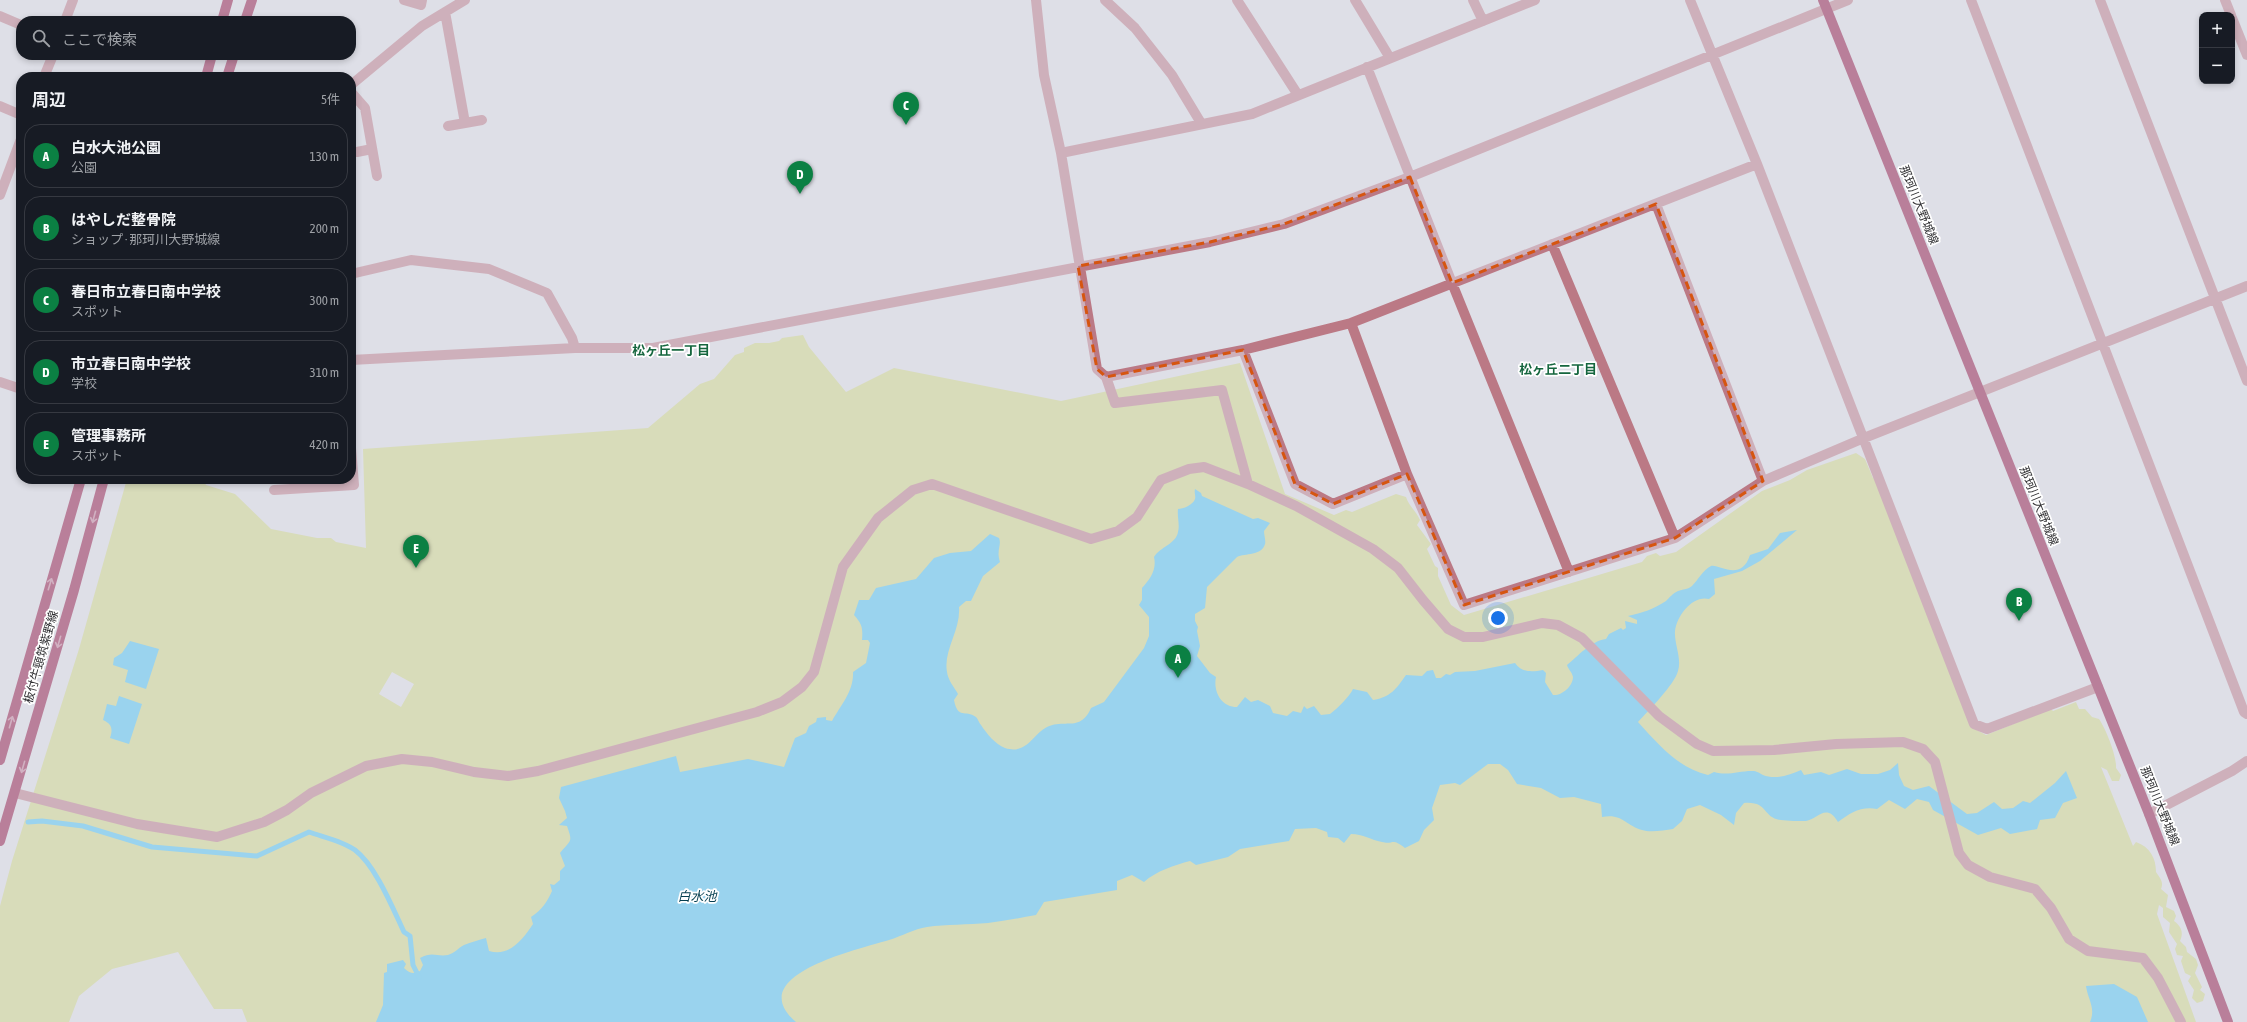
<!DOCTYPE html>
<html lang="ja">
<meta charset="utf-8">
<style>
:root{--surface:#171b24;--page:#242831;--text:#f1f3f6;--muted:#9ea1a6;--line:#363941;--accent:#0b8043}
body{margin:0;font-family:"Asap Condensed","Noto Sans JP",sans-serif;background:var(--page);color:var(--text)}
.controls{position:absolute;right:12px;top:12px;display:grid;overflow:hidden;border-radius:8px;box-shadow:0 2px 6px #0003}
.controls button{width:36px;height:36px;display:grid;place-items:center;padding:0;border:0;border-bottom:1px solid var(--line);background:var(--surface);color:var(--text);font:20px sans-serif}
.you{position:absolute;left:1498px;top:618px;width:14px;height:14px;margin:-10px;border:3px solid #fff;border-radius:50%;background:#1a73e8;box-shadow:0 0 0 6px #1a73e833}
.badge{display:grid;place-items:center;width:26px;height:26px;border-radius:50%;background:var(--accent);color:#fff;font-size:13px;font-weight:700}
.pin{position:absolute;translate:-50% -33px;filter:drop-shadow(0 1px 2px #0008)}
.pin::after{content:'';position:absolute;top:21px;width:14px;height:12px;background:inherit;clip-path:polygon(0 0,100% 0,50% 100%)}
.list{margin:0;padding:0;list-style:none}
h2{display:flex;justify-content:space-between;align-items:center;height:52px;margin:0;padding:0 16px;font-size:17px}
h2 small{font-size:13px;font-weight:400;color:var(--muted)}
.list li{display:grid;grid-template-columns:26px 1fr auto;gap:12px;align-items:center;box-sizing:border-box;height:64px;margin:0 8px 8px;padding:0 8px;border:1px solid var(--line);border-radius:16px}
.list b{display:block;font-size:15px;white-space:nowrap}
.list p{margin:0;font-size:13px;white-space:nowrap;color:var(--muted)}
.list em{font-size:13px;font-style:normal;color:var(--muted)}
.icon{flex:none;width:22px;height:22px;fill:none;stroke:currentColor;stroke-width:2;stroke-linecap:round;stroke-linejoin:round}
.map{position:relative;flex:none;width:2247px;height:1022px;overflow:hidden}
.search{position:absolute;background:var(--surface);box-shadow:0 2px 6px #0003;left:16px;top:16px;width:340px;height:44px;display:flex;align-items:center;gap:10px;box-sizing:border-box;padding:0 14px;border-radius:16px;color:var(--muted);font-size:15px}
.panel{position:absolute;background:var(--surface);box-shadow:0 2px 6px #0003;left:16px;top:72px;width:340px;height:412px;border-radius:16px}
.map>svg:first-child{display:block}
.green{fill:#d0d984;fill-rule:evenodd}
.water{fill:#47c6f5}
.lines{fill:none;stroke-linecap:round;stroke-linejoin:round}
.stream{stroke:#47c6f5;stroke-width:5}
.minor{stroke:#bb7985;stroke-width:10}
.major{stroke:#8d0d3c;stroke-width:10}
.oneway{stroke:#c07a94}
.marked{fill:none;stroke:#d65510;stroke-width:3;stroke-dasharray:8 5;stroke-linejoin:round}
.labels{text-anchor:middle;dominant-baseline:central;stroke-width:3.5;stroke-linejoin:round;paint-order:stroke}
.street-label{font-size:12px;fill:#2f2f32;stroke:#fff}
.neighbourhood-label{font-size:13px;font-weight:bold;fill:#15663e;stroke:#fff}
.water-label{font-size:13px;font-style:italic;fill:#043e50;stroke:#fff}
</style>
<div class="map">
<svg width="2247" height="1022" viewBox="0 0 2247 1022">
<rect width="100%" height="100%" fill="#dedfe7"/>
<path class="green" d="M803 335 809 347 846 392 894 368 1061 401 1240 363 1285 494 1334 515 1346 510 1352 512 1396 494 1406 497C1409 506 1416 511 1420 520L1417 525 1431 544 1427 549 1435 566 1438 568V576L1451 605 1464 615 1642 562 1647 556 1656 553 1660 556 1676 552 1762 491 1790 480 1807 470 1856 453 1865 459 1873 478 1878 480 1973 728 1986 735 2051 709 2053 711 2076 702 2079 709H2085L2092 717 2099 719C2106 729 2117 757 2116 768L2121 775 2119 781H2112L2107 770 2101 767 2133 846 2136 842C2150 847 2156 858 2156 872 2160 878 2164 882 2161 889L2168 895 2166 907 2174 911 2176 916 2174 921C2181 926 2184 932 2180 941L2186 947 2187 952 2196 959 2198 965 2195 973 2202 987 2200 990 2205 994 2203 1001 2197 1003 2192 998 2194 990 2188 981 2191 976 2185 973 2181 961 2183 956 2177 955 2175 949 2177 944 2169 932 2170 923 2163 917V908L2159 905 2157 914 2196 1022H247L242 1009H214L178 952 112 969 79 996 69 1022H0V906L12 861 79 649 127 479H203L206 485 235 494 271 529 317 538H331L336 542 366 548 363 449 648 428 700 384 714 379 735 355 744 352V348L755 343H769L779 341 782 338ZM392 672 414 684 401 707 379 694Z"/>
<path class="water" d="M1195 489 1201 493 1202 496 1253 519 1258 518 1270 523 1264 531C1264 535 1266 541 1265 544 1262 556 1245 553 1237 557L1207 587 1205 608 1195 614V621L1198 627 1197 631 1200 646 1197 656 1210 673 1216 677C1213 691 1221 707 1237 707L1245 697 1251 702 1258 700 1270 706 1273 713 1287 716 1293 711 1301 713 1304 706 1307 709 1314 706 1321 715 1330 714C1338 708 1349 697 1353 689L1367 692 1373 700C1391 697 1396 689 1406 675L1422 676 1427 671 1433 670 1436 678H1441L1446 674 1450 675 1455 672 1475 671 1515 663C1522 673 1532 672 1543 670L1546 673 1545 682 1553 695C1562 696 1573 686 1573 677 1572 672 1568 669 1567 665 1578 656 1591 641 1606 639L1609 634 1621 628 1623 630 1626 628 1625 621 1637 624V620L1628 616C1642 613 1654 609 1666 601 1669 598 1673 593 1678 591 1683 589 1687 590 1692 586 1698 580 1703 570 1711 566 1718 563 1741 583 1750 555L1768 549 1780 533 1797 530 1760 561 1742 571 1714 579 1715 594 1709 599C1693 595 1677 615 1675 631 1674 644 1682 658 1678 671 1675 684 1648 711 1638 722 1658 744 1678 768 1708 775L1714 772C1728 776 1738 771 1752 771 1757 771 1759 773 1763 775 1775 780 1790 775 1801 770L1804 775 1821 772 1829 775 1847 769 1861 774H1878L1890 770 1898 763 1899 775 1904 786 1913 790 1929 786 1967 814 1977 813 1994 802 2002 809 2013 808 2023 801 2030 803 2055 783 2066 771 2077 798 2063 803 2055 818 2040 820 2037 829 2010 834 2001 828 1978 835 1933 810 1929 802 1917 799 1905 809 1889 800 1877 809C1861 806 1850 813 1838 822 1826 802 1817 820 1806 821 1799 821 1788 821 1781 820 1762 818 1769 801 1744 803L1736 813 1734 825 1721 815 1700 805 1687 809 1682 821 1673 829C1664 830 1651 833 1642 830 1625 825 1622 813 1602 817L1601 804 1574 797 1560 798 1541 788 1517 784 1508 770 1500 764H1488L1460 785 1455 783 1440 785 1432 808 1434 820 1424 830 1419 841 1405 848C1391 837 1394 845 1382 842 1371 840 1363 834 1351 834L1344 843 1338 838 1328 837 1327 832 1316 828 1295 829 1289 841 1240 849 1228 857 1196 865 1190 861C1175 865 1156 871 1144 882L1132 875 1117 881V890L1044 902 1036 915C1020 918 1004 921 988 923 968 925 946 924 927 927 914 929 902 936 889 940 860 949 741 975 796 1022H376L383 1005 384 973 387 972V964L403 960 406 964 404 968C410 974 414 974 420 971L423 965 420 958C433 951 436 957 448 955 455 953 458 948 464 945 471 942 479 940 486 938L489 951C510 957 523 939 533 924L531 917C542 910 547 902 552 891L550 884 554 885 560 880V871L565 866 560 853C571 839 573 843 567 826L559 825 567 818 565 811 559 798 561 787 676 756 680 772 748 759 784 767 795 738 806 733 809 726 816 722 817 718 826 717V720L832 721C841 705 854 691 853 672L866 663 870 643 868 640H862C863 628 862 624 854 615L859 600H869L876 588 916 579 934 558 950 553 971 551 990 534 999 538C1002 545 996 550 1000 562L983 576 971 601H966L959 607C961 630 943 650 947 672 948 680 954 687 958 694L954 700C958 720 965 709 976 717 978 719 979 723 981 725 987 734 995 744 1005 748 1027 755 1033 734 1047 727 1064 718 1080 733 1091 708L1104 702 1144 648 1149 636V617L1139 605 1142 600V588C1150 579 1157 570 1154 557 1160 547 1176 544 1178 532 1180 525 1177 517 1178 509 1183 509 1193 505 1195 499 1196 496 1194 493 1195 489Z
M130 641 159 649 146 689 125 682 128 670 113 665 114 658 122 653Z
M119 696 142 704 129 744 110 738C113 729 112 724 103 720L107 704 116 706Z
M2114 984 2137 997 2148 1022H2090C2096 1008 2088 1000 2086 986Z"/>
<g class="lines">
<path class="stream" d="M28 822 42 821 83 826 152 847 257 856 309 832C323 837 343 841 355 850 376 866 393 909 404 932L410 936 413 965 419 977"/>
<path class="minor" d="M404 0 421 5 422 0
M1036 0 1044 75 1061 153 1097 369 1106 377 1243 350 1351 323 1757 164
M1105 0 1135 28 1172 75 1201 123
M1237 0 1298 95
M1355 0 1390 58
M1473 0 1483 21
M1690 0 1757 164 1974 724 1987 729 2098 687
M1971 0 2244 712 2247 714
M2100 0 2247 381
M2225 0 2231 15
M445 12 465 123
M0 16 21 25
M2232 18 2247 55
M65 21 73 0
M1367 67 1452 283 1569 572
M44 77 53 55
M351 85 422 26 465 0
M351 92 365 108 377 176
M0 106 21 115
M448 126 482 120
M357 152 372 149
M1061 153 1252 114 1535 0
M0 195 21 139
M1656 204 1763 481
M1552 244 1675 538
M351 274 411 260 489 269 547 293 572 338 575 348
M1351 323 1407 474 1464 605 1675 538 1763 481 1864 438 2247 286
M1243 350 1295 484 1333 504 1407 474
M351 360 575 348H653L1210 242 1284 224 1410 177 1848 0
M1106 377 1115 403 1222 390 1248 484
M0 382 21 389
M274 490 354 485 351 448
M15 793 137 824 217 837 264 822 287 810 311 793 366 766 402 759 432 762 474 772 508 776 538 771 757 712 782 702 802 687 814 672 843 567 878 518 913 490 932 484 1091 539 1118 531 1137 517 1161 480 1189 469 1204 467 1248 484 1296 506 1373 549 1398 568 1423 600 1448 629 1464 637H1483L1542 623 1558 625 1582 638 1659 716 1697 744 1713 751 1774 750 1836 744 1903 742 1923 749 1935 762 1959 853 1968 865 1990 877 2035 889 2051 908 2069 939 2088 951 2143 958 2158 978 2181 1022
M2149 814 2232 771 2247 761"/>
<path class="major" d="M1823 0 2149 814 2228 1022
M222 21 228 0
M245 21 252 0
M206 77 212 55
M227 77 234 55
M0 760 81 479
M0 841 74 590 104 479"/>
</g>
<defs><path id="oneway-shaft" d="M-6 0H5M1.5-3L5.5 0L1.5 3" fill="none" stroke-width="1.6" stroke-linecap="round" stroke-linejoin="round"/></defs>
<g class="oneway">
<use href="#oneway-shaft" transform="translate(94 517) rotate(105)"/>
<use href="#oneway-shaft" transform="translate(50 584) rotate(-73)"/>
<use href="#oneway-shaft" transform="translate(59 642) rotate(106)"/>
<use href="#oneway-shaft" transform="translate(11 722) rotate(-74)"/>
<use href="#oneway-shaft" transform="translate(23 767) rotate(106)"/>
</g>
<path d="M0 0H2247V1022H0ZM1410 177 1452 283 1656 204 1763 481 1675 538 1464 605 1407 474 1333 504 1295 484 1243 350 1106 377 1097 369 1078 266 1210 242 1284 224Z" fill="#dedfe7" fill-opacity=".55" fill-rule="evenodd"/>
<path class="marked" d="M1410 177 1452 283 1656 204 1763 481 1675 538 1464 605 1407 474 1333 504 1295 484 1243 350 1106 377 1097 369 1078 266 1210 242 1284 224Z"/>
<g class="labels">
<g class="street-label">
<text transform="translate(1919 205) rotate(68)">那珂川大野城線</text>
<text transform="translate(2039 506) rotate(68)">那珂川大野城線</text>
<text transform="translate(41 657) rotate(-74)">板付牛頸筑紫野線</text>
<text transform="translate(2160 806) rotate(68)">那珂川大野城線</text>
</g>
<g class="neighbourhood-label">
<text x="671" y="350">松ヶ丘一丁目</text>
<text x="1558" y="369">松ヶ丘二丁目</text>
</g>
<g class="water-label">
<text x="697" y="896">白水池</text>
</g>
</g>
</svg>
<div class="controls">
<button>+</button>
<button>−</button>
</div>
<div class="you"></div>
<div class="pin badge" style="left:1178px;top:678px">A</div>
<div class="pin badge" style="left:2019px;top:621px">B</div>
<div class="pin badge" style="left:906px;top:125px">C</div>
<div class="pin badge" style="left:800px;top:194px">D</div>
<div class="pin badge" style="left:416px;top:568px">E</div>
<div class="search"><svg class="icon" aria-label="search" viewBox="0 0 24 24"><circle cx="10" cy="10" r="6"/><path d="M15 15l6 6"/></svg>ここで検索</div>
<section class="panel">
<h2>周辺<small>5件</small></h2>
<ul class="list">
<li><span class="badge">A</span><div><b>白水大池公園</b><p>公園</p></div><em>130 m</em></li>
<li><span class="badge">B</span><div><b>はやしだ整骨院</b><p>ショップ · 那珂川大野城線</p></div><em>200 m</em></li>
<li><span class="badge">C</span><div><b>春日市立春日南中学校</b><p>スポット</p></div><em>300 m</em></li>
<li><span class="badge">D</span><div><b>市立春日南中学校</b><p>学校</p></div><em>310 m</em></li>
<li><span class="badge">E</span><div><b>管理事務所</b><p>スポット</p></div><em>420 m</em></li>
</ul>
</section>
</div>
